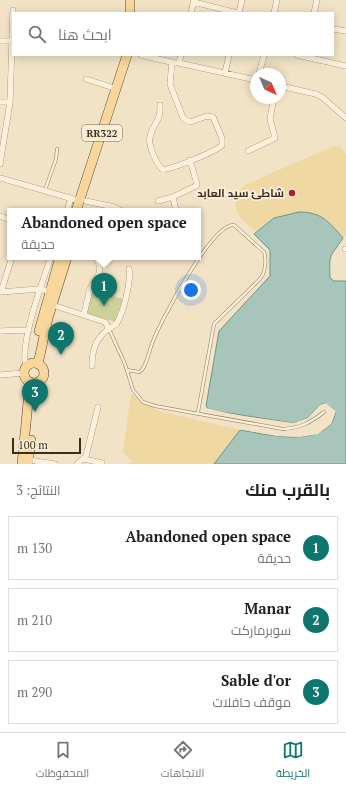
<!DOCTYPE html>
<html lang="ar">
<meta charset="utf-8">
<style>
:root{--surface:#fff;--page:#f6f6f6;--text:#202124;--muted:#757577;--line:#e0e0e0;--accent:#0f766e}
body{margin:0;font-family:"PT Serif",Cairo,serif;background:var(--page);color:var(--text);direction:rtl}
.compass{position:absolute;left:250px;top:68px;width:36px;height:36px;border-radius:50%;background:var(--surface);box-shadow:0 2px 10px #0003;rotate:136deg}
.scale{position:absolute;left:12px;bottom:10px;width:69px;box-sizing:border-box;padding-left:4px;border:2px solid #3e2d1f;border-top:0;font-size:11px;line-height:14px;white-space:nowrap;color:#3e2d1f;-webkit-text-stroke:3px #f8edd6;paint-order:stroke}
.you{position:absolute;left:191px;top:290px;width:14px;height:14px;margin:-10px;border:3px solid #fff;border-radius:50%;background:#1a73e8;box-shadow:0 0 0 6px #1a73e833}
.badge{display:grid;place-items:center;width:26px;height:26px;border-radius:50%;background:var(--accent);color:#fff;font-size:13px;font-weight:700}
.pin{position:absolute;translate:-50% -33px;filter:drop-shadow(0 1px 2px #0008)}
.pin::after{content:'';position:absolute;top:21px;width:14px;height:12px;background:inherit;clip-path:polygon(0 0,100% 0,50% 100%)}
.popup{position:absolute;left:7px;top:208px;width:194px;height:52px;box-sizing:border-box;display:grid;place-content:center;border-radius:0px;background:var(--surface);filter:drop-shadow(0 1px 3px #0005);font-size:13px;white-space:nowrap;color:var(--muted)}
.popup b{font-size:15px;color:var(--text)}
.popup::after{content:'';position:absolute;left:50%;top:100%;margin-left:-8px;border:8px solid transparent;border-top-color:var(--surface)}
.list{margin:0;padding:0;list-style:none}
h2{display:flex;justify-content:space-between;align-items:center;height:52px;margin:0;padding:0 16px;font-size:17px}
h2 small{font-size:13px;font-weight:400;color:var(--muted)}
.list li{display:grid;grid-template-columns:26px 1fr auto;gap:12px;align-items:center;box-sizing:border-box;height:64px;margin:0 8px 8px;padding:0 8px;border:1px solid var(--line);border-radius:0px}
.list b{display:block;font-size:15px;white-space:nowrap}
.list p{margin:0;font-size:13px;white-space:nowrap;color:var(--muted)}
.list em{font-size:13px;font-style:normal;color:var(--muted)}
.icon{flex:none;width:22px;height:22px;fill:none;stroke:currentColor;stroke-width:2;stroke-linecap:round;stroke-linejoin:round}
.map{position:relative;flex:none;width:346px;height:464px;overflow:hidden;direction:ltr}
.search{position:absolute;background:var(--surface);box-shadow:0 2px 10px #0003;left:12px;right:12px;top:12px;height:44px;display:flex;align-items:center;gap:10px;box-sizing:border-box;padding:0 14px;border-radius:0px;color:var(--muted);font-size:15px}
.sheet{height:268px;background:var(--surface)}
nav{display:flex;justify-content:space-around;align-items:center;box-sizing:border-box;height:56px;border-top:1px solid var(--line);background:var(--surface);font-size:11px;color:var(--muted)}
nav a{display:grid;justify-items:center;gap:2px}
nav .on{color:var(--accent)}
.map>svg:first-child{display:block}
.green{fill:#cdd199}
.sand{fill:#efd8a2}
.water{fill:#a8c5bb;stroke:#6d9589}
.pier{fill:#f2e3c6}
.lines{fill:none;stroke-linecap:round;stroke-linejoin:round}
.lane-casing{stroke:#8f745a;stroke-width:3.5}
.street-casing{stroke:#8f745a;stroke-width:6}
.primary-casing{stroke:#5d422e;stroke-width:10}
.lane{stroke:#fbf0db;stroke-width:2.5}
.street{stroke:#fbf0db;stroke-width:5.5}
.primary{stroke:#f7d79c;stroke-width:9}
.poi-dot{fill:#a3252b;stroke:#f8edd6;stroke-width:1.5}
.labels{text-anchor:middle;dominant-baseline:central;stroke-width:4;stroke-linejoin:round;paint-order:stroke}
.shield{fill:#f8edd6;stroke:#766756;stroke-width:1}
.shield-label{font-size:10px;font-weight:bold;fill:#3e2d1f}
.poi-label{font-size:11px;font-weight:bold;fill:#3e2d1f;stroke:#f8edd6;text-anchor:end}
</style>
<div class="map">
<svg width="346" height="464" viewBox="0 0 346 464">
<rect width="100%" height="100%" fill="#f2e3c6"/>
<path class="green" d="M93 291 123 299 115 322 86 313Z"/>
<path class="sand" d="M333 146 340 147 346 153V235L343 238 322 216 299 212 274 218 257 231C239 221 227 204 243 186Z
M131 394 159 411 240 430 214 464H127L132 462 123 452Z"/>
<path class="water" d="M299 212C322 212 329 222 343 238 330 258 329 252 330 278L334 281H346V464H214L240 430C265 434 310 446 330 425 333 422 335 415 336 411L325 403 320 405 308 418 293 423 209 410 206 406 219 331 270 276V250L254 234 274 218Z"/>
<path class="pier" d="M326 403 336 411 331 424 318 434 300 437 277 436 238 429 240 428 299 435 317 432 329 423 334 412 325 405 321 407 309 419 292 425 208 412 205 408 241 416 293 423 308 418 320 405Z"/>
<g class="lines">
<g class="lane-casing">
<path id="lane" d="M45 190 56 159 57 149
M109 329 125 364 133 390 143 402 155 406 283 429C300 428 310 423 324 412
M127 370 139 372 142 370C148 361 149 351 153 341 161 321 212 223 234 225L264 252C267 260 265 273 260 279L214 324 198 412"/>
</g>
<g class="street-casing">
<path id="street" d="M194 2 237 13
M191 13 194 0
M239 13 242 0
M274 13 277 0
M314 13 317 0
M333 29 346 31
M0 41H11
M141 55 175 63
M181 55 179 63 256 80
M297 55 346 66
M225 73 229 55
M259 74 264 55
M86 79 117 89
M280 86 316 94 322 97 346 118
M0 102H10
M160 105C161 123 152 124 150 137 148 145 156 163 162 169 169 171 217 151 222 145V138L213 117 207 116 190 122 183 118 170 84 172 62
M248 151 275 138 270 119 274 98
M0 164 10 102 13 10
M0 178 80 201
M86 201 114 207 122 211
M158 201 173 197
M67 211 71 198
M176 211 173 197 196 186 197 184 190 160
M0 216 10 220
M345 249H346
M0 292 40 289 49 291
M1 292 12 257
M52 305 105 322 109 329
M84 314 90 289 99 274 100 267 96 257
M0 331 29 330
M92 366C92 351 95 340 107 330 110 328 114 326 117 323 124 310 131 283 129 269
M27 367C17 349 44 278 51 257
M0 375 24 373
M84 459 102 463
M29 460 55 464
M77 464 86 456 98 407"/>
</g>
<g class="primary-casing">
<path id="primary" d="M130 0V13
M76 211 127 55
M39 331 60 257
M24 373a10 10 0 1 1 20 0a10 10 0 1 1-20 0Z
M38 364 48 318 67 257
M22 464 30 382
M28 464 31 440"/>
</g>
<use href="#lane" class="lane"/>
<use href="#street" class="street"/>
<use href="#primary" class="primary"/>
</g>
<circle class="poi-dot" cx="292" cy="193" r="4"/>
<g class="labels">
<rect class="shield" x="82" y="125" width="40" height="16" rx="3"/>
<g class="shield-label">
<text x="102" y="133">RR322</text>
</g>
<g class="poi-label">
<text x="284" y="193">شاطئ سيد العابد</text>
</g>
</g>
</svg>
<svg class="compass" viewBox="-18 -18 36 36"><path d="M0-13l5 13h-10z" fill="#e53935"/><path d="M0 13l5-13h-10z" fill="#757577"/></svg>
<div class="scale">100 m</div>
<div class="you"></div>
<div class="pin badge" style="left:104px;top:306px">1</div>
<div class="popup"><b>Abandoned open space</b>حديقة</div>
<div class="pin badge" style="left:61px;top:355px">2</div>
<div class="pin badge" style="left:35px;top:412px">3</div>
<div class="search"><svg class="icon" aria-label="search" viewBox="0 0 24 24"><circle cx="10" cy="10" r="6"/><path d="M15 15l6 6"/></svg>ابحث هنا</div>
</div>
<section class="sheet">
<h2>بالقرب منك<small>النتائج: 3</small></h2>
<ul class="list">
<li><span class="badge">1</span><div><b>Abandoned open space</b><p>حديقة</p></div><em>130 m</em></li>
<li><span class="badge">2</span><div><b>Manar</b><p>سوبرماركت</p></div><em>210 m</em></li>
<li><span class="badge">3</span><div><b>Sable d'or</b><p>موقف حافلات</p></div><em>290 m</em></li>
</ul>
</section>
<nav>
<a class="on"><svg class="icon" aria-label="map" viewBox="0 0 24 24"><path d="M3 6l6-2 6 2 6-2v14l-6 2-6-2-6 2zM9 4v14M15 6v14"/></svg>الخريطة</a>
<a><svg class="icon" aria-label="directions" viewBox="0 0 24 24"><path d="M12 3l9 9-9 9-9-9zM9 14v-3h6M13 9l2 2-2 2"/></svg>الاتجاهات</a>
<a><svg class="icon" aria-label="saved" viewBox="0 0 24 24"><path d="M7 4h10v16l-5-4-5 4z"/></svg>المحفوظات</a>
</nav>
